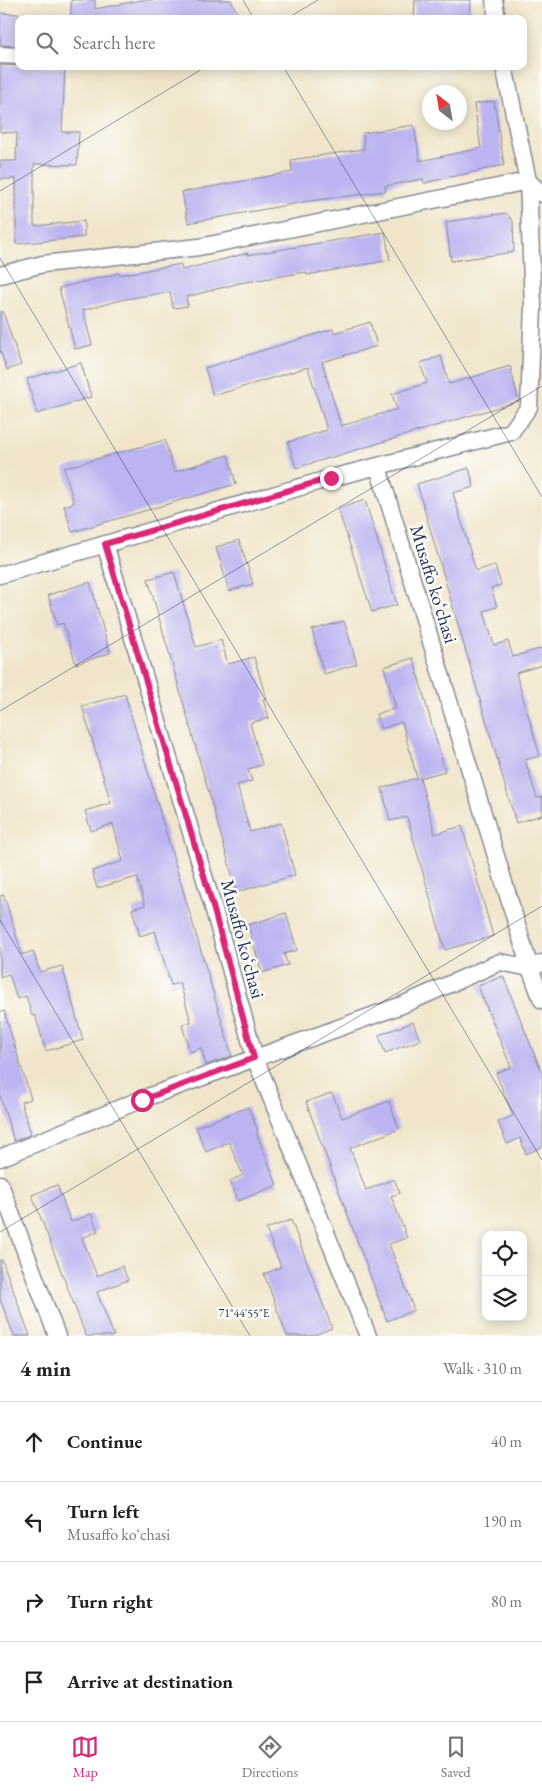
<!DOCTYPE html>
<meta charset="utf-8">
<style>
:root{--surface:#fff;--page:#f6f6f6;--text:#222;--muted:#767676;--line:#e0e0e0;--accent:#db2777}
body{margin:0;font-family:"EB Garamond",serif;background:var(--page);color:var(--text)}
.controls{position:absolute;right:15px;bottom:15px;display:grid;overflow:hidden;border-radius:10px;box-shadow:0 2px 12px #0003}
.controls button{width:45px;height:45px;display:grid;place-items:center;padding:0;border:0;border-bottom:1px solid var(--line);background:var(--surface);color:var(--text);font:25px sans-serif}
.compass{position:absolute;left:422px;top:85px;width:45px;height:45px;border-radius:50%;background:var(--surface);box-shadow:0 2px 12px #0003;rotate:329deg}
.stop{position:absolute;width:15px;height:15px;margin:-11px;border:4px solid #db2777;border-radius:50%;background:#fff}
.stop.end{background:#db2777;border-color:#fff;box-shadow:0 1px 5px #0008}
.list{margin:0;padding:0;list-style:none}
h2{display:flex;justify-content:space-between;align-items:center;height:65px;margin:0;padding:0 20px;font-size:21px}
h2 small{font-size:16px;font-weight:400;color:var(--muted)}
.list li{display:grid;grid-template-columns:32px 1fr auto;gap:15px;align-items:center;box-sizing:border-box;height:80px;padding:0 20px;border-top:1px solid var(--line)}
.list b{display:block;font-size:19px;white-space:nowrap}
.list p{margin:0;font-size:16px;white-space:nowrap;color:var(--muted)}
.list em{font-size:16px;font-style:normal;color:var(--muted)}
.icon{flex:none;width:28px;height:28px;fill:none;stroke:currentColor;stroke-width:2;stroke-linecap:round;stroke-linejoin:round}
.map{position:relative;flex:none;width:542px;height:1336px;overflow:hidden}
.search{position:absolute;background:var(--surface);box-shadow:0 2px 12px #0003;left:15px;right:15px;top:15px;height:55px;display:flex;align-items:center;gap:12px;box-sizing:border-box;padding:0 18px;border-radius:10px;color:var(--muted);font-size:19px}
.sheet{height:385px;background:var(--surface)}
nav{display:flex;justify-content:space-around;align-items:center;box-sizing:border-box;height:70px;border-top:1px solid var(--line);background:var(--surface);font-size:14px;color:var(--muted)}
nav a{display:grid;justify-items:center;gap:2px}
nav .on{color:var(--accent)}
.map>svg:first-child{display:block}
.building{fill:#bcb4f1}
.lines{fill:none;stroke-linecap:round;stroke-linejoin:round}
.street-casing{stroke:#868a94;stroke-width:19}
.street{stroke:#fff;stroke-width:16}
.route{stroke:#db2777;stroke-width:6}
.ticks{fill:none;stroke:#1b2f5e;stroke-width:1;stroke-opacity:0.45}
.labels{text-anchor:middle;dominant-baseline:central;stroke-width:5;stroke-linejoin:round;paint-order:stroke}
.street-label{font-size:19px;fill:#1b2f5e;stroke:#fdfcf7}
.ticks-label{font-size:12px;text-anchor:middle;fill:#1b2f5e;stroke:#fdfcf7;stroke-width:5;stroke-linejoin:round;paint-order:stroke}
</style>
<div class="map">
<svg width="542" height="1336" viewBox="0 0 542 1336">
<rect width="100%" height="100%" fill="#fdfcf7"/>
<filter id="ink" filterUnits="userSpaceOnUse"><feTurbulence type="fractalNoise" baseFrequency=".02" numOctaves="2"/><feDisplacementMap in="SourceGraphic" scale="10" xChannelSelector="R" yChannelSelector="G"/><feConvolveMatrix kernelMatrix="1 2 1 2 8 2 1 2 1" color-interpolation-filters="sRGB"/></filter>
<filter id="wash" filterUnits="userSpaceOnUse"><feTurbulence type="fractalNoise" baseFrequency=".0096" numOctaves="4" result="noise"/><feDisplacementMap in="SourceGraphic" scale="20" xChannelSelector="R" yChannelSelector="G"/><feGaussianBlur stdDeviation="1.12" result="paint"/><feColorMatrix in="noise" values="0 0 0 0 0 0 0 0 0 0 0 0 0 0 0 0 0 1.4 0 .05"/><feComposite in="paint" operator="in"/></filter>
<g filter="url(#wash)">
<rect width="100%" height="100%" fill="#f0e5ca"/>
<g id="blocks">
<path class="building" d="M71 0H95V9L142 0H231L240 19H71Z
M415 0H471L470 19H414Z
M0 13 19 14 18 46 0 45Z
M0 65 65 67 62 132H79L77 165 34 164V226L84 221V237L16 244V179H0V161H16L17 133 0 132Z
M494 101 504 165 424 183 423 179 385 186 386 191 310 201 188 223 182 192 292 172 291 160 364 149 363 133 414 125 420 161 481 148 474 104Z
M506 213 513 221 514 252 451 261 446 222Z
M385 232 390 260 307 275 306 272 240 283 186 297 188 306 173 308 170 292 125 299 83 310 92 345 75 349 59 288 119 273V275L181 264 182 270 248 253V255Z
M0 312H3L21 365 7 370 0 350Z
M370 322 377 346 322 362 341 426 397 409 392 394 427 383 420 363 441 356 449 384 510 366 519 401 296 468 288 442 327 430 308 367 213 396 205 368 333 329 334 333Z
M81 363 91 397 37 414 27 379Z
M165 440 174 472 228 455 236 484 72 532 64 506 74 503 64 468Z
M469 468 474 487 453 493 476 571 495 565 501 585 491 588 497 607 484 611 494 645 508 641 513 657 542 648V665L516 673 540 756 525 760 537 798 542 797V815L516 823 417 484Z
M365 500 397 605 372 612 338 509Z
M239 540 253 584 229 591 216 547Z
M174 572 196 647 221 640 228 664 254 657 266 698 263 699 269 718 250 723 262 765 248 769 252 781 237 785 250 832 281 823 295 875 237 892 148 579Z
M90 582 110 653 76 664 63 623 57 625 48 595Z
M344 621 357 664 324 674 312 630Z
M413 658 445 771 420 778 435 834 462 826 493 936 445 950 407 817 390 821 382 788 417 778 402 722 381 729 376 714 396 708 384 667Z
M125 694 232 1056 206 1065 201 1048 190 1052 182 1025 191 1022 180 983 171 985 155 931 140 936 132 909 145 905 137 877 97 888 92 871 123 861 113 824 91 831 85 811 111 803 82 706Z
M4 895 22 955 33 951 40 972 62 966 83 1040 46 1051 35 1015 32 1016 26 996 17 999 9 974 0 977V896Z
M286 913 297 950 284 954 288 965 262 973 248 925Z
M503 976 542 1073V1147L526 1154 520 1138 507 1144 498 1122 513 1116 496 1073 511 1067 478 986Z
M4 1011 31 1099 21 1102 31 1134 14 1141 0 1096V1012Z
M413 1022 420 1040 385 1053 379 1035Z
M332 1093 342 1118 389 1101 399 1129 350 1148 366 1190 394 1179 400 1193 391 1196 407 1238 389 1244 414 1310 387 1321 306 1102Z
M248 1107 258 1131 256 1132 277 1185 238 1201 230 1181 243 1175 229 1142 206 1152 196 1127Z
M57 1185 71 1222 91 1214 98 1231 82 1238 97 1276 122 1266 128 1280 97 1292 114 1336H86L32 1195Z
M291 1220 332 1328 312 1336H287L264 1274 281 1267 266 1229Z
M0 1260H2L30 1336H14L0 1299Z"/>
</g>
</g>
<g filter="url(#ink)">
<use href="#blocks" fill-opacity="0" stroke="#868a94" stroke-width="1"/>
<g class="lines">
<g class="street-casing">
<path id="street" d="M494 0 497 19
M0 55 19 56
M504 66 528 181 542 194
M0 275 43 264 199 247 528 181 533 306 529 407 511 432 331 478 0 575
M378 467 530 968 542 1000
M105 544 212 903 255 1058 368 1336
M0 1158 142 1099 402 1005 500 962 530 968 542 963
M0 1184 57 1336"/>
</g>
<use href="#street" class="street"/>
</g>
</g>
<g class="lines" filter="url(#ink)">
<path class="route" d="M142 1100 254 1058 212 903 105 544 331 478"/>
</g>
<path class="ticks" d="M243 0 254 19M286 19 318 0M283 66 542 497M0 191 207 66M0 258 542 1160M0 711 542 386M0 920 250 1336M0 1232 542 906"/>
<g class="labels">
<g class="street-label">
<text transform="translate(434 584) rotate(73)">Musaffo koʻchasi</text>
<text transform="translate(243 939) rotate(75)">Musaffo koʻchasi</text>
</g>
</g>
<g class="ticks-label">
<text x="244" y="1317">71°44'55"E</text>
</g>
</svg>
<div class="controls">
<button><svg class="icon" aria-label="locate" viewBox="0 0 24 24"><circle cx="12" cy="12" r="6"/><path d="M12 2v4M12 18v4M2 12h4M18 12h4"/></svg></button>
<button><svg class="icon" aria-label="layers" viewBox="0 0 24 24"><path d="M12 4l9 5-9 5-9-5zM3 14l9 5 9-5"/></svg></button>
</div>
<svg class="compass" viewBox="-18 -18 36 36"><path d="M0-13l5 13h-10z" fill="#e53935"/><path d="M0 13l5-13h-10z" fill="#767676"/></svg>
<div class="stop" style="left:142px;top:1100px"></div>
<div class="stop end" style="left:331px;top:478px"></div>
<div class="search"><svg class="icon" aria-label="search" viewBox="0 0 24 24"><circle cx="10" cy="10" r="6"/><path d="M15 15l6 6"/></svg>Search here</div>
</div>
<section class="sheet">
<h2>4 min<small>Walk · 310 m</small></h2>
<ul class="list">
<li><svg class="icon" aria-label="ahead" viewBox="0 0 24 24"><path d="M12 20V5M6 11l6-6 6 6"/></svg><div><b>Continue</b></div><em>40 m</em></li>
<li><svg class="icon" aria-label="left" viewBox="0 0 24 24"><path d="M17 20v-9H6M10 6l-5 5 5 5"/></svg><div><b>Turn left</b><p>Musaffo koʻchasi</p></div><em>190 m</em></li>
<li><svg class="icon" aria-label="right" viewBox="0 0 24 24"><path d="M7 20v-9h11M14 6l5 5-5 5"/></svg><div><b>Turn right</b></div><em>80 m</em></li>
<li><svg class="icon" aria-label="arrive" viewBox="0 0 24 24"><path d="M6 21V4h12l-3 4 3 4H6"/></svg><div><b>Arrive at destination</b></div></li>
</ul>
</section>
<nav>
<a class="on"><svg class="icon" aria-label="map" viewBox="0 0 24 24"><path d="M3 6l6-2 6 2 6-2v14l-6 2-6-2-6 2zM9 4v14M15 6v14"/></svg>Map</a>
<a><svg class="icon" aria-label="directions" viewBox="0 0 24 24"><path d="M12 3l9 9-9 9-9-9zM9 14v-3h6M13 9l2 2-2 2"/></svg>Directions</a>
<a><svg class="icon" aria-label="saved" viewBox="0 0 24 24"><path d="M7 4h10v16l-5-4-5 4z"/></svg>Saved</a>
</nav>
